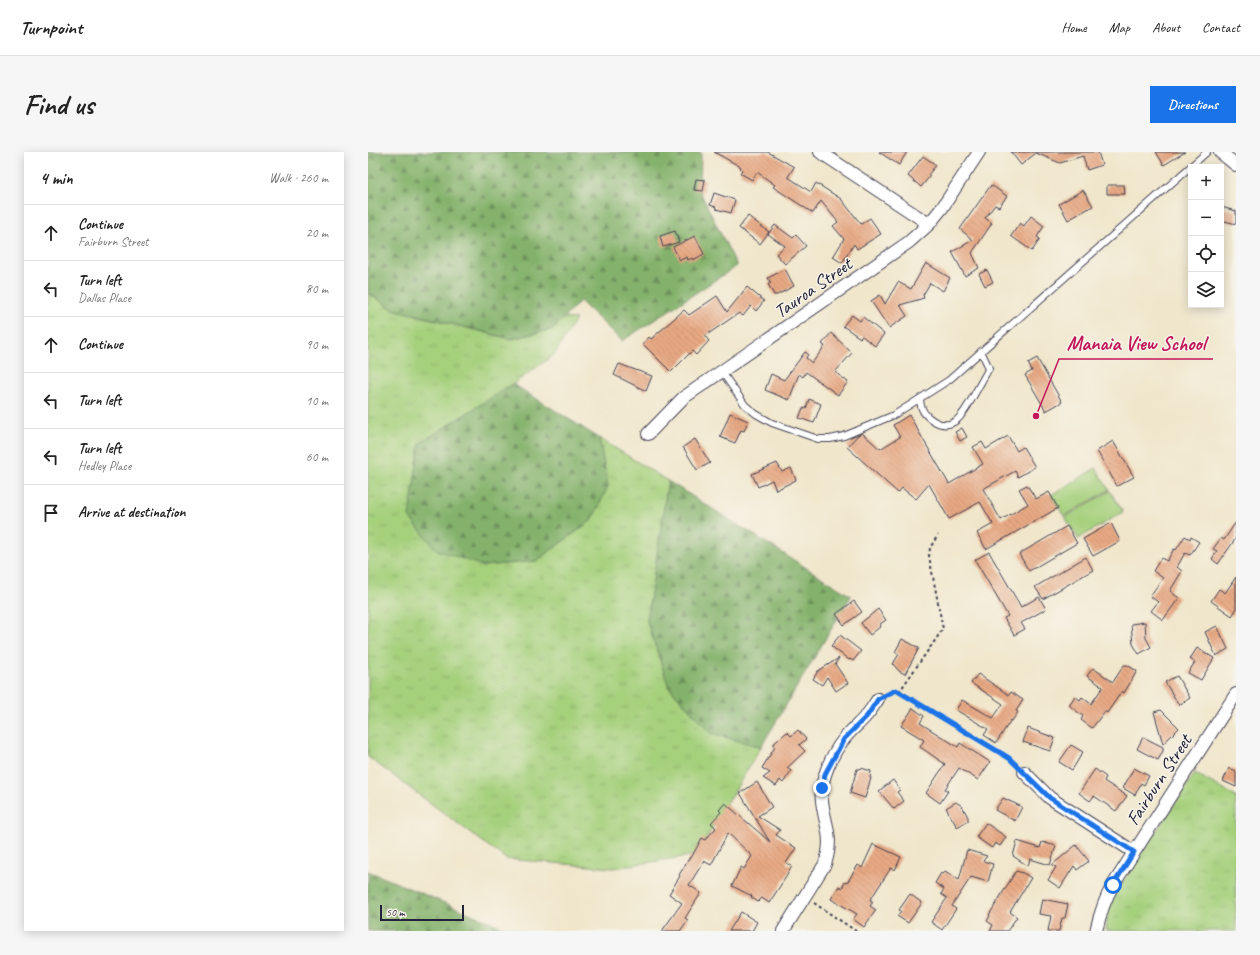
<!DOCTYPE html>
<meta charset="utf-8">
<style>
:root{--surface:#fff;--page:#f6f6f6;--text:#222;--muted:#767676;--line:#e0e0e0;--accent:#1a73e8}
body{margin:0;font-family:Caveat,sans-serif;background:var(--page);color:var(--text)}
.controls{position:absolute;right:12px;top:12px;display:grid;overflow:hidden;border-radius:0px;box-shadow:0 2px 10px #0003}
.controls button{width:36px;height:36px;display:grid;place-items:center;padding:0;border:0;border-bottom:1px solid var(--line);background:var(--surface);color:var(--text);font:20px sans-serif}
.scale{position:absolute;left:12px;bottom:10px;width:84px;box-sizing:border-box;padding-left:4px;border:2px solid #22223b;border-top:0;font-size:11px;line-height:14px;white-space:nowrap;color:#22223b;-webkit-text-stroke:3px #f7f3e8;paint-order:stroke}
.stop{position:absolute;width:12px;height:12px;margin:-9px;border:3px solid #1a73e8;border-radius:50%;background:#fff}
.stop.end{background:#1a73e8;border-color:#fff;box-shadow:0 1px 4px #0008}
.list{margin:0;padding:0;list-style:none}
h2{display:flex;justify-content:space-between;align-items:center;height:52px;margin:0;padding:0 16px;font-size:17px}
h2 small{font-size:13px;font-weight:400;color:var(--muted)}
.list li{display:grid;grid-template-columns:26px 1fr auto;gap:12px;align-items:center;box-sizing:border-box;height:56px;padding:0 16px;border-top:1px solid var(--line)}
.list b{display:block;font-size:15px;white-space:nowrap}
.list p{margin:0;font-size:13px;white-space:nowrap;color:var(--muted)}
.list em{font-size:13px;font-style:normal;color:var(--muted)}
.icon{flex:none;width:22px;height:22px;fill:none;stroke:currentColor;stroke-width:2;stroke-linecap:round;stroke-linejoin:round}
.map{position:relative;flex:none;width:868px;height:779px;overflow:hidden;border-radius:0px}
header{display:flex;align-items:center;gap:24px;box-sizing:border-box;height:56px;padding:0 20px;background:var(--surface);border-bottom:1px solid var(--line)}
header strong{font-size:19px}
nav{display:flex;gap:22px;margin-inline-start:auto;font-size:14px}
.intro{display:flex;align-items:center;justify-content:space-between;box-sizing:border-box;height:96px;padding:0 24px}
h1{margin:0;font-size:28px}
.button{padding:10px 18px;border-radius:0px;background:var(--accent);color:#fff;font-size:14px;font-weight:700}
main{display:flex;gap:24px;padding:0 24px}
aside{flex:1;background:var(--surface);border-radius:0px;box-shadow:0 2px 10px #0003}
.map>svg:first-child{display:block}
.grass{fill:url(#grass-tufts);stroke:#64795c}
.forest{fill:url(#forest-firs);stroke:#536a54}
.pitch{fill:#a5d07c;stroke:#64795c}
.building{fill:url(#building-back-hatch)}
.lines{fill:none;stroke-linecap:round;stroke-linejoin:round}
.service-casing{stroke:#413f51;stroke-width:8}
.minor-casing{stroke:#413f51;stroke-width:14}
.path{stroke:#413f51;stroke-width:2;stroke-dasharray:3 3;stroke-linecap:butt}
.service{stroke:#fff;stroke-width:6}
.minor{stroke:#fff;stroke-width:12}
.route{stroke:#1a73e8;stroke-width:5}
.labels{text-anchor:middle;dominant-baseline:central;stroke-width:3;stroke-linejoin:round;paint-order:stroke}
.street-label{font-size:19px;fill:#22223b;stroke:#f7f3e8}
.leader{fill:none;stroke:#c2185b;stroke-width:1.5}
.callout-dot{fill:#c2185b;stroke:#f7f3e8;stroke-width:1.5}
.callout-label{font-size:20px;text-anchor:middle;font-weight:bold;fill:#c2185b;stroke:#f7f3e8;stroke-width:3;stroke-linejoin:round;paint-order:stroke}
</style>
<header>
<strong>Turnpoint</strong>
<nav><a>Home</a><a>Map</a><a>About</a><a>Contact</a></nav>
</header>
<div class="intro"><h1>Find us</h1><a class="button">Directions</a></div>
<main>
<aside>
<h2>4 min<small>Walk · 260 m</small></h2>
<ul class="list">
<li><svg class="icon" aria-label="ahead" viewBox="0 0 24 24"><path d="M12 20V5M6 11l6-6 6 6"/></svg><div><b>Continue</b><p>Fairburn Street</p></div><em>20 m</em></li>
<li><svg class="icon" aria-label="left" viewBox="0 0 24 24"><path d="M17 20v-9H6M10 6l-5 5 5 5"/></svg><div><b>Turn left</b><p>Dallas Place</p></div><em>80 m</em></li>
<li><svg class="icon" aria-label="ahead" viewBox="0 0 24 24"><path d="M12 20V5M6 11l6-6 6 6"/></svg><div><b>Continue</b></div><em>90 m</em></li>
<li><svg class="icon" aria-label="left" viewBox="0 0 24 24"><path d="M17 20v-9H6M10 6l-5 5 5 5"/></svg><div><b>Turn left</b></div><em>10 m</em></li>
<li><svg class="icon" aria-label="left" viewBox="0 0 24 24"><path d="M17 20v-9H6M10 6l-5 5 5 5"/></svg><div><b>Turn left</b><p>Hedley Place</p></div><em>60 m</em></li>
<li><svg class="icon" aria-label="arrive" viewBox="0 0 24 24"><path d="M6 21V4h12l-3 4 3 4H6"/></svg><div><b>Arrive at destination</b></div></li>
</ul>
</aside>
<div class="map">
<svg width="868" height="779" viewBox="0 0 868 779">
<defs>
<pattern id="grass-tufts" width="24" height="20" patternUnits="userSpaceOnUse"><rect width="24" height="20" fill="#a5d07c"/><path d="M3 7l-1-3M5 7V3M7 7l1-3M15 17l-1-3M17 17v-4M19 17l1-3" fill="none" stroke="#8eb26c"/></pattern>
<pattern id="forest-firs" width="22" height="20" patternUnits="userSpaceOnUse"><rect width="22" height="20" fill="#84b26c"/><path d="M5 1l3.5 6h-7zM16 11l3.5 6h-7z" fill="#6c905a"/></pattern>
<pattern id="building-back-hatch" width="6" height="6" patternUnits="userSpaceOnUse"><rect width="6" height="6" fill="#e7a883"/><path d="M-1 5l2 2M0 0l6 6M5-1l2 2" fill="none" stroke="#c69072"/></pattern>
</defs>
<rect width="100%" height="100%" fill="#f7f3e8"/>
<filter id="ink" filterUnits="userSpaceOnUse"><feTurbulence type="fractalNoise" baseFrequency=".025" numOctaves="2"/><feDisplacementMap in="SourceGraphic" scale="8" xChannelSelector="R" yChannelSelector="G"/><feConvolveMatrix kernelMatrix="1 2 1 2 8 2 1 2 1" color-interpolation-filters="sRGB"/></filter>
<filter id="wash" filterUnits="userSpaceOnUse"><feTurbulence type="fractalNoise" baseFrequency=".012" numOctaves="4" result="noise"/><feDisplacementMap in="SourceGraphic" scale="16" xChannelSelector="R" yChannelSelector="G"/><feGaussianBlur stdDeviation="0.9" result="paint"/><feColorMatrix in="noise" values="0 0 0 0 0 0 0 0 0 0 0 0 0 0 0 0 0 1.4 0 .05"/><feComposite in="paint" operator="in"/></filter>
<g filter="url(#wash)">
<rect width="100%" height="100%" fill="#f0e6cb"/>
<path class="grass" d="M0 141 25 157 143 187 185 177 195 166 208 167 187 202 145 232 52 291 115 414 168 409 224 368 240 334 231 286 300 329 279 469 301 535 343 581 393 595 328 703 245 716 138 707 0 605Z
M827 621 868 645V779H738L740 753Z"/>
<path class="forest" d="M0 0H333L332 40 369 114 254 189 212 149 185 177 143 187 25 157 0 141Z
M145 232 231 286 240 334 224 368 168 409 115 414 69 398 41 365 52 291Z
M300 329 483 444 393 595 343 581 301 535 279 469Z
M0 719 144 779H0Z"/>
<path class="pitch" d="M728 316 741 338 696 364 683 343Z
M742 339 755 360 710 387 697 365Z"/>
<g id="blocks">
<path class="building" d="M346 0H400L426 15 420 25 443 40 448 31 473 47 493 72 502 66 513 82 489 97 486 92 474 111 465 105 476 87 465 74 470 70 453 49 445 61 405 35 407 33 389 20 384 28 372 21 374 18 372 16 373 15Z
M511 0H539L531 13Z
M643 0H730L734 13 719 18 715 4 692 11 668 1 653 13Z
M788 0H817L796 13Z
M555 4 568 13 560 23 562 24 553 35 540 24Z
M328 27 337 28 335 39 326 38Z
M623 33 639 44 631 55 627 53 617 66 624 71 604 101 611 116 597 124 584 100 605 88 592 77Z
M739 33H756L757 42H739Z
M715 38 725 54 700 68 691 52Z
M346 41 367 48 363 61 348 57V55L342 53Z
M853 55 868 59V72L853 68Z
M380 64 401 80 392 92 371 76Z
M663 64 676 74 669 85 672 87 664 99 643 84 652 71 656 74Z
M407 73 425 86 428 83 438 94 417 112 408 102 417 94 400 82Z
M307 79 311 90 295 95 292 84Z
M327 84 336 102 325 108 324 106 320 108 319 105 312 108 305 95Z
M558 111 582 126 575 139 562 131 555 143 556 146 532 153 539 164 521 176 503 149 512 143 517 152 530 130 543 137Z
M417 117 426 134 409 143H406L400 132 403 131 400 126Z
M619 118 625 130 617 134 611 122Z
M379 135 396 149 388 159 383 154 375 164 371 161 337 184 341 189 328 203 324 199 303 220 275 192 281 185 283 187 316 158 321 163 349 144 359 160Z
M484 163 492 169 495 165 516 182 507 194 494 184 492 186 475 174Z
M463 181 484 201 467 220 480 230 470 243 438 220 435 225 431 222 421 248 397 238 403 222 416 228 437 200 440 202 438 206 444 211 457 194 454 192Z
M669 206 694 250 678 259 657 223 664 219 660 211Z
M251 212 284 224 278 239 246 223Z
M441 247 453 252 446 271 431 266 435 256 438 257Z
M362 261 380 269 376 279 373 278 367 291 352 285Z
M541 263 581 332 615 312 605 295 614 290 618 297 640 284 649 299 655 295 667 315 650 325 647 319 615 337 633 368 660 352 651 337 659 333 668 347 681 340 690 356 618 397 609 381 625 372 612 350 581 367 561 332 548 347 534 336 530 341 479 295 490 283 494 281 512 297 532 285 525 273Z
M594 276 599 285 592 289 587 280Z
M327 287 342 311 329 318 315 295Z
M745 289 766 325 749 334 729 299Z
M409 311 414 320 423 316 428 328 408 338 404 328 390 335 384 322Z
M868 370V386L850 412 844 407 849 399 845 397 853 386 856 388Z
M743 371 752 389 725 404 715 387Z
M699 374 709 391 661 419 651 402Z
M817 384 822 387 823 385 831 390 822 403 817 401 809 415 814 419 802 439 811 446 795 468 783 459 790 450 782 444 795 426 785 419 793 406 799 409 806 397 808 398Z
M621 400 653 455 671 445 678 457 653 471 657 477 646 483 636 466 640 464 607 408Z
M718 405 725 418 675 447 667 435Z
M868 425V458L864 464 843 449 851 437 857 441Z
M486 449 494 460 476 473 468 462Z
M510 457 518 468 512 472 513 474 502 483 493 471Z
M777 470 778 486 783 495 771 502 765 492 763 472Z
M849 474 860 497 848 504 837 480Z
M472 483 493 499 485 509 482 507 481 508 463 494Z
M534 487 551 496 537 522 531 519 525 512 531 502 527 500Z
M829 496 846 506 833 528 820 521 827 510 822 507Z
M471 506 467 512 480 531 468 539 459 525 454 533 445 527 450 519Z
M756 513H759L769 519 756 541 754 539 739 561 737 559 724 576 713 568 715 564 701 553 707 544 712 548 714 545 723 552 735 535 719 524 725 516 745 530Z
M610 522 641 543 643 540 655 548 648 559 650 560 644 569 643 568 628 591 616 583 620 577 588 558 594 548 625 566 635 552 603 531Z
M809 524 822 546 811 553 797 530Z
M545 556 556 564 552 571 590 595 592 591 622 610 610 628 591 616 577 637 580 639 572 651 558 641 577 612 552 595 556 588 533 574Z
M793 558 811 576 795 592 786 560Z
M660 576 687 586 682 599 655 590Z
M430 578 438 587 431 593 437 599 419 616 423 619 415 631 412 628 408 634 395 626 402 621 394 616 407 595 404 593 419 580 423 584Z
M775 585 795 595V599L790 608 769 597Z
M703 593 715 600 704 618 691 610Z
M493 616 503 619 502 626H503L497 646 482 641 489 617H492Z
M766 616 781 624 776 633 773 631 767 643 755 636Z
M861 616 868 619V635L855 629Z
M727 617 738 625 736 629 759 644 748 659 726 644 722 649 711 641Z
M525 628 532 638 529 640 536 649 526 657 511 639Z
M389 630 404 655 390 664 412 678 408 683 428 696 418 711 424 714 418 725 401 751 394 746 390 750 383 745 384 744 364 734 373 715 376 717 384 704 360 681 343 713 336 709 321 733 333 741 317 766 320 768 312 779H294L314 751 301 742 312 724 311 723 322 705 323 706 334 686 337 688 348 676 343 671 353 660 351 658 357 651 402 690 372 641Z
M635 646 654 655 647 669 627 658Z
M588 650 594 654 600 665V669L589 675 578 656Z
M618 671 638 685 632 694 627 691 624 696 608 685Z
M649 689 672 696 674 690 688 694 682 713 662 707 660 714 645 704Z
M505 692 533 705 527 718 523 716 502 748 505 750 502 754 508 758 496 775 485 767 489 762 463 747 471 734 474 736 477 730 479 731 490 713 494 716Z
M708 693 721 709 709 718 706 714 692 736 680 728 688 715 684 713Z
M599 698 619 704 615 709 625 712 620 730 603 725 584 754 588 757 574 778 563 770 579 746 573 742 576 737 567 731 573 721 575 722 577 719 591 728Z
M648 719 655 721 663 726 642 760 649 765 639 779H622L625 773 619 769 622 764 621 763Z
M542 742 554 751 540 771 529 764 533 759 531 758Z
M674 747 700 752 697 766H694L691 779H680L683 764 671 762Z
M373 760 389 770 384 779H361Z"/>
</g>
</g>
<g filter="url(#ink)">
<use href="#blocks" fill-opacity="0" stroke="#413f51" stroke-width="1"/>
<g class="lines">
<g class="service-casing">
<path id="service" d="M354 220 377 253 388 262 404 271 450 287H462L476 284 526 263 581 228 839 0
M552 247C552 256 557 264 566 269 587 281 597 259 606 243 611 234 616 225 621 216L613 199"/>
</g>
<g class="minor-casing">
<path id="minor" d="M452 0 561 72
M852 0 868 13
M280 282 315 246 541 90 561 72 574 56 611 0
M656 620 682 646 766 700
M415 779 457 712C466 685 457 674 454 649 451 629 464 602 476 587 482 579 491 572 497 565 502 560 506 553 510 547
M728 779C732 762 736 748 745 733L868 542"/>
</g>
<path class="path" d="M531 540 575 477 561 404 562 396 570 383
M520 542 528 538 641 606 649 613
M446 751 488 779"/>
<use href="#service" class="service"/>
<use href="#minor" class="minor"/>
</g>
</g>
<g class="lines" filter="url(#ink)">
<path class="route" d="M454 636 457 622 476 587 499 564 510 547 528 538 641 606 682 646 766 700 745 733"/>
</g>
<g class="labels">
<g class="street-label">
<text transform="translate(445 136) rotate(-35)">Tauroa Street</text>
<text transform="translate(791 628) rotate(-57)">Fairburn Street</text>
</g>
</g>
<path class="leader" d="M668 264L691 207H845"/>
<circle class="callout-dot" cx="668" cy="264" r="4"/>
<g class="callout-label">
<text x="768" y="198">Manaia View School</text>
</g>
</svg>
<div class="controls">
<button>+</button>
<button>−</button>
<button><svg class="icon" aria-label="locate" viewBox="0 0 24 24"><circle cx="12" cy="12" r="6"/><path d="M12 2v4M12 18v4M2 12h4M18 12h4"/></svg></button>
<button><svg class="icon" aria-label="layers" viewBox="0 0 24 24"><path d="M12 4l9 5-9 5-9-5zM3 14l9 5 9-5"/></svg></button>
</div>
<div class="scale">50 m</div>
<div class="stop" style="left:745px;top:733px"></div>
<div class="stop end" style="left:454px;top:636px"></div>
</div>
</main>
